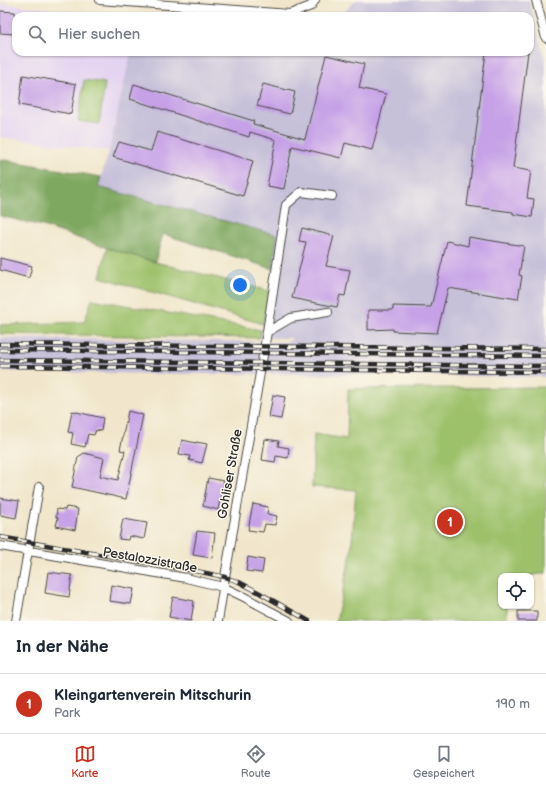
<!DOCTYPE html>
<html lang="de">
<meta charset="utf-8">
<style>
:root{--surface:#fff;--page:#f6f6f7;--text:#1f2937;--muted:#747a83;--line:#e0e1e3;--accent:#c8321e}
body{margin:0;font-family:"Balsamiq Sans",sans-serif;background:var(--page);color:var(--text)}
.controls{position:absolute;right:12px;bottom:12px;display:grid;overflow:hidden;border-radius:8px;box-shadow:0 1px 3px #0004}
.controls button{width:36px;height:36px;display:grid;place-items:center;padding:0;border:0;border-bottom:1px solid var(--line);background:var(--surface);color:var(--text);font:20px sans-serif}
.you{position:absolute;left:240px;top:285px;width:14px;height:14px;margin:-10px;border:3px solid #fff;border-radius:50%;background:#1a73e8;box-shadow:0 0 0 6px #1a73e833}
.badge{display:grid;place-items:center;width:26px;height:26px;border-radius:50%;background:var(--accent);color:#fff;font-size:13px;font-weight:700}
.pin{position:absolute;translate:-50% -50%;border:2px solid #fff;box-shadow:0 1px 4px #0006}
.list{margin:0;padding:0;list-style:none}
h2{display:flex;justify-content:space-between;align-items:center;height:52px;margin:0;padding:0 16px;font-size:17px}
h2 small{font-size:13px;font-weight:400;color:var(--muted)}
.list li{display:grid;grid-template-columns:26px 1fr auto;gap:12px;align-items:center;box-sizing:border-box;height:60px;padding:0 16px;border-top:1px solid var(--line)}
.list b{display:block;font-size:15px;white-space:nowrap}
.list p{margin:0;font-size:13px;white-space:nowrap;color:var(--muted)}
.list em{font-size:13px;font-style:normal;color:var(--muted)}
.icon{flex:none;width:22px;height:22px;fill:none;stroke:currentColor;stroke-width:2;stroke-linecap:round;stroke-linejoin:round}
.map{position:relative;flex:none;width:546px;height:621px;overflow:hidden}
.search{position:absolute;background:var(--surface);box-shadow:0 1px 3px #0004;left:12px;right:12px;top:12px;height:44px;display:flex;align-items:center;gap:10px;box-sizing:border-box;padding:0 14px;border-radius:12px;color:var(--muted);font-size:15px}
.sheet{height:112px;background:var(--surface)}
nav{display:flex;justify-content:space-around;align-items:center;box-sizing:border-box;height:56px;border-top:1px solid var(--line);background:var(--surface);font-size:11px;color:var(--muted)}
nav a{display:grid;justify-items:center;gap:2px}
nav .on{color:var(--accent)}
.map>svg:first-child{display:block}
.built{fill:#e4d3f1}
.industrial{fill:#c6c0d9}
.green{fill:#9dc16b;stroke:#64764b}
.forest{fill:#7ea75f;stroke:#546945}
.building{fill:#c6a1e7}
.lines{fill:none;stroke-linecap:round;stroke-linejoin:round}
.street-casing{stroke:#494743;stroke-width:10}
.street{stroke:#fff;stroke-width:8}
.rail-casing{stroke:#2b2b2b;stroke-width:4.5}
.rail{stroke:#fbf7ec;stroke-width:3;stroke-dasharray:9;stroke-linecap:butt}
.labels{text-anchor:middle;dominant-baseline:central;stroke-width:3;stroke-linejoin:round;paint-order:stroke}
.street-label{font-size:13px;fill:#2b2b2b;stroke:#fbf7ec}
</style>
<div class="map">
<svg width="546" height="621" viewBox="0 0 546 621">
<rect width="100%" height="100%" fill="#fbf7ec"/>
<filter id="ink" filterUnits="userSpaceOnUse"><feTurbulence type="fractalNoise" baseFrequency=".025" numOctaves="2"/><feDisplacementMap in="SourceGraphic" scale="8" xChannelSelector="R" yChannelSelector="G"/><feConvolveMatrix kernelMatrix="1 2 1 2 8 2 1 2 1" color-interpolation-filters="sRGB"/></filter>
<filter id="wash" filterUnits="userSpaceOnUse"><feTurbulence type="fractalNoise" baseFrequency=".012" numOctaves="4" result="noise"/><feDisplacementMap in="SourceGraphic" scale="16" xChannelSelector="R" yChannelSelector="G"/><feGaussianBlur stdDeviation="0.9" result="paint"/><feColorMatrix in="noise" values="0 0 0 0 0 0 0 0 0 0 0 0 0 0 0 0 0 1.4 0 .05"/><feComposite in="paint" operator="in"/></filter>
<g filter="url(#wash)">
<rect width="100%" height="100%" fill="#f1e6cb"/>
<path class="built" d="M0 3 111 16H16V52H131L109 151 0 137Z"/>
<path class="industrial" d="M356 0H529L546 63V340H544L546 343V377L302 374H156L0 371V338L288 342 293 338H260L273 269 277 235 98 187 109 151 131 52H530V16H340Z"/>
<path class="green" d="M84 80 105 83 99 124 78 121Z
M107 248 155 262 269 291 263 324 100 277Z
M92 299 261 330 260 338 0 334V325L84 322Z
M546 387V573L527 576H501V606H507V621H336L351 553 356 490 312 487 314 434 347 439 348 389Z"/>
<path class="forest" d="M0 159 101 177 98 187 277 235 273 269 163 234 155 262 107 248 43 226 0 216Z"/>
<g id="blocks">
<path class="building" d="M0 11 15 12 14 34 0 33Z
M486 52H528L513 168 531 171 527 198 534 199 532 217 513 214V212L467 206Z
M326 55 364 64 359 88 386 94 372 150 345 143 341 158 292 146 284 189 267 186 276 140 250 132 249 137 130 99 134 84 254 121 253 124 305 139Z
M23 75 76 84 71 114 19 105Z
M263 84 295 92 290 114 257 106Z
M157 132 253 161 243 196 113 157 119 142 151 151Z
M302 228 334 236 326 266 350 270 345 296 340 295 337 307 311 302 292 298 306 242 299 241Z
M469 237 524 246 519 275 522 276 518 299 448 288 437 333 393 331V329L368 330V310H393V306L431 307 447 241 468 246Z
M0 258 32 266 29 278 0 270Z
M273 395 285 397 281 419 269 417Z
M72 411 103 418 101 431 96 430 94 435 88 434 85 447 71 444 73 433 68 432Z
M128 411 143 415 126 499 72 487 78 457 84 453 104 458 100 476 118 480 125 451 120 450Z
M265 439 279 441 278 446 289 448 288 458 276 456 275 462 262 460Z
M182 440 196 443V442L207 444 202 463 189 460 190 456 179 454Z
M208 478 224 481 218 510 203 506Z
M0 498 19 501 16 518 0 515Z
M253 504 268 507 267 514 277 516 275 525 265 524 263 532 248 530Z
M66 507 78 509 75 530 56 526 58 518 56 517 57 509 65 510Z
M123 519 147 523 144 539 129 536 128 540 119 539Z
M197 531 215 533 212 558 193 555Z
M248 557 264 560 262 573 246 571Z
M48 572 72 575 69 597 45 593Z
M111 585 134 589 131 604 109 601Z
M173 597 194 601 191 621 169 617Z
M518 611H537V621H518Z"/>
</g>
</g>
<g filter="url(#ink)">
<use href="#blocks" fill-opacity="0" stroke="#494743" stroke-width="1"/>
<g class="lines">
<g class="street-casing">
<path id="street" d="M100 0 290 14 311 6 315 0
M536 0 546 38
M267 332 291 318 328 312
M0 546 186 578 223 587 244 597 289 621
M16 621 39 487
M218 621 225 577 267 332 286 205 301 192 332 196"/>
</g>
<use href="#street" class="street"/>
<g class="rail-casing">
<path id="rail" d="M0 344 546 349
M0 350 546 356
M0 360 546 366
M0 366 546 372
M0 537 201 572 225 577 239 582 258 592 309 621"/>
</g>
<use href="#rail" class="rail"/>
</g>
</g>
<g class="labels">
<g class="street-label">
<text transform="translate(230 474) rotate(-80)">Gohliser Straße</text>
<text transform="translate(150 560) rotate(10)">Pestalozzistraße</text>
</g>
</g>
</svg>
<div class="controls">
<button><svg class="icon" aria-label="locate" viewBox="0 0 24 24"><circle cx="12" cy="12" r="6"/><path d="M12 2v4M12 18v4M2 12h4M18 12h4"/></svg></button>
</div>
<div class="you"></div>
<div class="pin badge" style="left:450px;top:522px">1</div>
<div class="search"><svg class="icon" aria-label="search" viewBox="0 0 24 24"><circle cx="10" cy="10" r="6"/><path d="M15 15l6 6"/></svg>Hier suchen</div>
</div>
<section class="sheet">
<h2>In der Nähe<small></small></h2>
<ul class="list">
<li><span class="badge">1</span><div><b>Kleingartenverein Mitschurin</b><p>Park</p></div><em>190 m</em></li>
</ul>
</section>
<nav>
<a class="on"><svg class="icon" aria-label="map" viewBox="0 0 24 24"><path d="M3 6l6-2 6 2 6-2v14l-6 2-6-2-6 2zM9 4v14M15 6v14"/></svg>Karte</a>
<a><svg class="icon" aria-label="directions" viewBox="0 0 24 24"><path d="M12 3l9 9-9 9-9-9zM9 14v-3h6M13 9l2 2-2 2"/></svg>Route</a>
<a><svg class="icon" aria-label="saved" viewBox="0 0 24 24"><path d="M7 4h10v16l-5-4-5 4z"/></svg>Gespeichert</a>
</nav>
